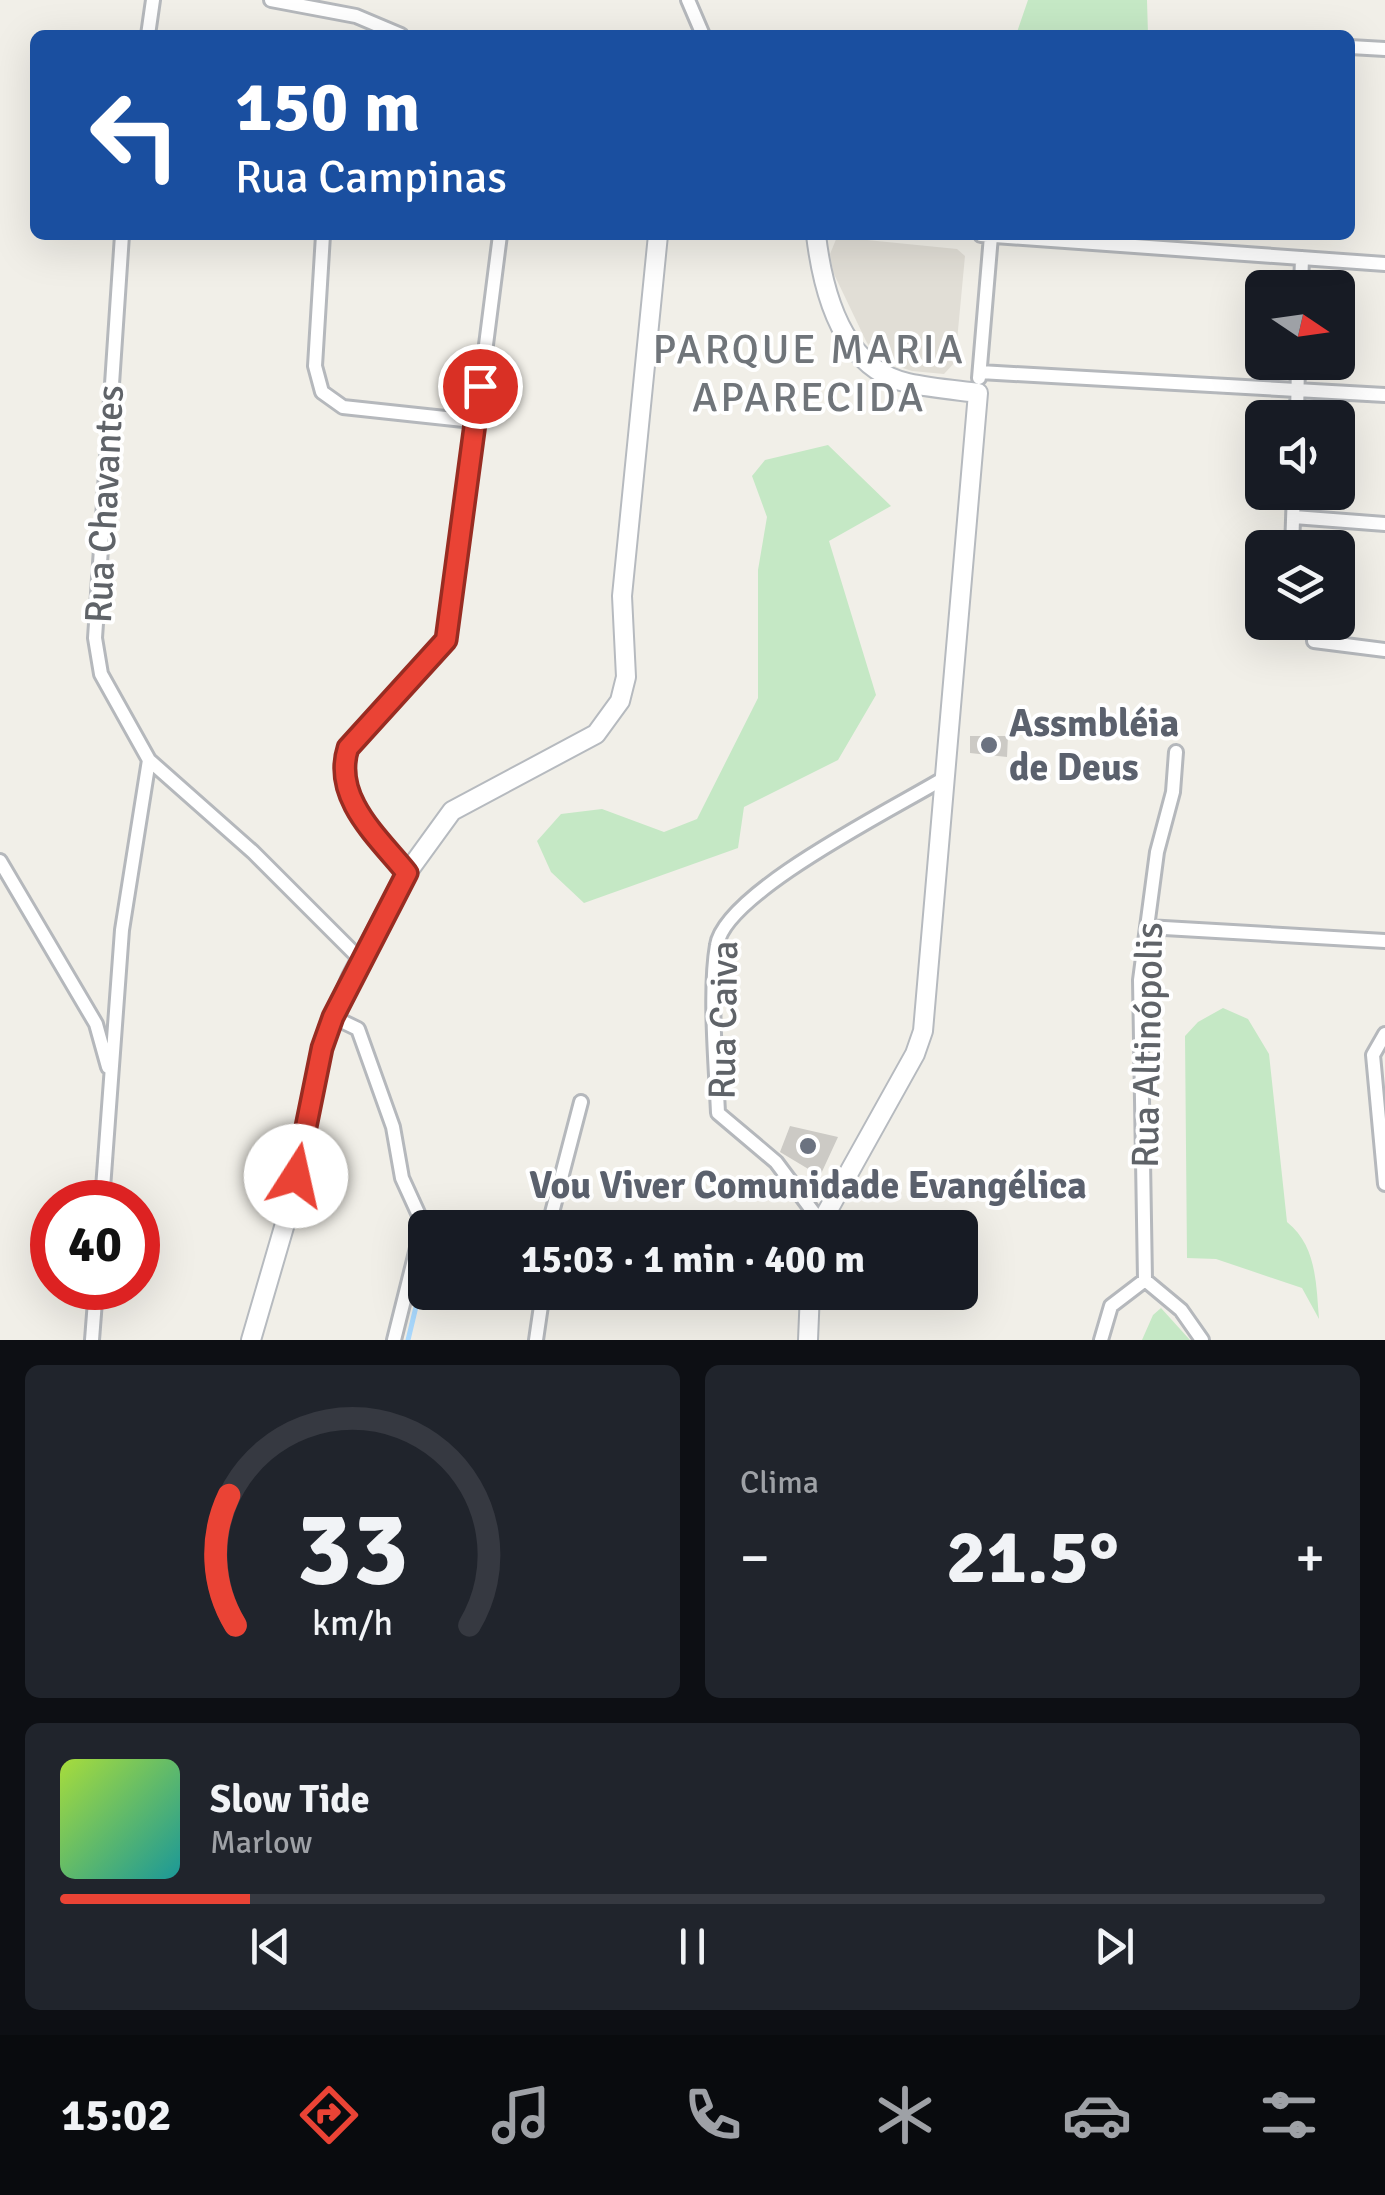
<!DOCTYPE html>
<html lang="pt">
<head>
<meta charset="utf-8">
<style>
	:root { --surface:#171b24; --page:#20242c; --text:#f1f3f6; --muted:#9ea1a6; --line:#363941; --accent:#ea4335 }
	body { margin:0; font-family:Signika,sans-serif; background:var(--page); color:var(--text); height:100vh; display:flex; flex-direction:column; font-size:38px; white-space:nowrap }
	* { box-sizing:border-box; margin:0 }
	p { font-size:32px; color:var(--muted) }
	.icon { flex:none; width:55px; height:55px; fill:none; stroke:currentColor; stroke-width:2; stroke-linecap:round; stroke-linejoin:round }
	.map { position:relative; height:1340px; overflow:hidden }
	.side { display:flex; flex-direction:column; gap:25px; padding:25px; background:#0d0f14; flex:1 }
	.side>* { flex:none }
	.banner { position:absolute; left:30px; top:30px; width:1325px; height:210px; border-radius:15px; box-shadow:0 10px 40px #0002; background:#1a4fa0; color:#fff; overflow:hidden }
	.needle { width:65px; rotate:103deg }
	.controls { position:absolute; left:1245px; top:270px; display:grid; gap:20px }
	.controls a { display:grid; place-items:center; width:110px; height:110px; border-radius:15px; background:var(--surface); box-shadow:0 10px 40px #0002; font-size:50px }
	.speed { position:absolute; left:30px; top:1180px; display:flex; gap:20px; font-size:50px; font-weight:700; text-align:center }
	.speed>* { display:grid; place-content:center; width:130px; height:130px; border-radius:50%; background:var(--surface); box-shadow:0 10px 40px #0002; line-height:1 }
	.speed .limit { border:15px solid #d22; background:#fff; color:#111 }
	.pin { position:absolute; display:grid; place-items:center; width:85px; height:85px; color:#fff; margin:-42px; border:5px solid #fff; border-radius:50%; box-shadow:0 2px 10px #0007 }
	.me { position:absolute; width:110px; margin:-55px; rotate:10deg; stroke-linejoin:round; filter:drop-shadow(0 0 8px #0008) }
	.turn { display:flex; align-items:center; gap:35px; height:210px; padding:0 40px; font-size:45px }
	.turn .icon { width:130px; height:130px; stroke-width:2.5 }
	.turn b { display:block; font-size:70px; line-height:85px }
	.big { font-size:75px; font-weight:700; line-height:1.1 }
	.side .tile { flex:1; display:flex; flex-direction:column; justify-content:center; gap:15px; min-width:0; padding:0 35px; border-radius:15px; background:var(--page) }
	.side .dial { align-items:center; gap:0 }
	.dial svg { height:260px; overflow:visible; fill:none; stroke:var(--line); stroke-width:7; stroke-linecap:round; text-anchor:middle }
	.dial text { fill:var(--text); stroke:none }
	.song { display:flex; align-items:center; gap:30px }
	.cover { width:120px; height:120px; border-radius:15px; background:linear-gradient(135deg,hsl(80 70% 55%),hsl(180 70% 35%)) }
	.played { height:10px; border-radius:5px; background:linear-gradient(90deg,var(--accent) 15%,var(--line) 15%) }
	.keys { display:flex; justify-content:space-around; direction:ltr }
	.heat { display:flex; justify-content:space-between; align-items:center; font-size:55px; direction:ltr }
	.side .tiles { flex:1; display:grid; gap:25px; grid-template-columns:1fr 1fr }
	.tile:last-child { grid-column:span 2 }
	.trip { position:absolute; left:408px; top:1210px; width:570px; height:100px; border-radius:15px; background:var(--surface); box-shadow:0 10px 40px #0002; font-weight:700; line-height:100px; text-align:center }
	.tabs { display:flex; height:160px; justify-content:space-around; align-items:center; background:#090b0e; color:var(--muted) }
	.tabs .icon { width:70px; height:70px }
	.tabs .selected { color:var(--accent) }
	.tabs b { font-size:45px; color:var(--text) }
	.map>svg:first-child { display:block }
	.education { fill:#e1ded6 }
	.green { fill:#c5e8c5 }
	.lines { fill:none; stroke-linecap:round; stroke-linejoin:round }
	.stream { stroke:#aadaff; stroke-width:5 }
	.building { fill:#cccac5 }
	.street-casing { stroke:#b5b8bc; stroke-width:18 }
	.secondary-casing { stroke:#b6babf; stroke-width:22 }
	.street { stroke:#fff; stroke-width:12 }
	.secondary { stroke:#fff; stroke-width:18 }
	.route-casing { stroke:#982c22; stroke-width:25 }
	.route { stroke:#ea4335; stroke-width:18 }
	.worship-dot { fill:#6b7280; stroke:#fff; stroke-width:4 }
	.labels { text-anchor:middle; stroke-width:8; stroke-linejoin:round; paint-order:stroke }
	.street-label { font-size:38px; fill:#5f6368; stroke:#fff }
	.worship-label { font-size:38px; font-weight:bold; fill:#5b616d; stroke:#fff; text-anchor:start }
	.quarter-label { font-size:42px; letter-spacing:2.5px; fill:#70757a; stroke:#fff }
</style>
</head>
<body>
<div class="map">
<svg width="1385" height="1340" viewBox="0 0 1385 1340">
	<rect width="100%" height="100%" fill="#f1efe8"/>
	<path class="education" d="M 837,237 L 957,249 L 965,256 L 955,362 L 944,374 L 912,371 L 884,362 L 867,343 L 833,272 L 830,254 Z"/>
	<path class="green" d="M 1028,0 L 1147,0 L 1148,35 L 1016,35 Z
		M 828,445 L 891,506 L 829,541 L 876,695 L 838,760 L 744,807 L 738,848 L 584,903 L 551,872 L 537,841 L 561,814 L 602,809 L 664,832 L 697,819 L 758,698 L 758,570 L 767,517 L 752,476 L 765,460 Z
		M 1223,1008 L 1248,1019 L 1269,1054 L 1287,1222 C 1317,1246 1316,1284 1319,1319 L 1302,1288 L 1216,1259 L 1187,1258 L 1185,1036 L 1198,1022 Z
		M 1161,1308 L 1190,1340 L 1142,1340 L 1153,1315 Z"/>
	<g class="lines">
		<path class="stream" d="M 408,1340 L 425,1269"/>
	</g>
	<path class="building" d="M 970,736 L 1008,736 L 1007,757 L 970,753 Z
		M 790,1126 L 838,1137 L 820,1176 L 780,1152 Z"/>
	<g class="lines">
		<g class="street-casing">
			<path id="street" d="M 271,0 L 356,16 L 401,35
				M 688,0 L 703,35
				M 148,35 L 153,0
				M 1350,47 L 1385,49
				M 323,235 L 315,366 L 322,392 L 343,407 L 473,421
				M 981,235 L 1385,264
				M 1301,288 L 1302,258
				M 980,372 L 1385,395
				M 979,378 L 991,236
				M 1297,418 L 1298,362
				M 1294,517 L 1385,524
				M 1292,548 L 1294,492
				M 1314,641 L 1385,650
				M 149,760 L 253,852 L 360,959
				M 0,861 L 96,1024 L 108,1067
				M 407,873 L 350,798 L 344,760 L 357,737 L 440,650 L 450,627 L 500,235
				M 1147,927 L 1385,941
				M 333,1017 L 358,1029 L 393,1127 L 402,1178 L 423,1224 L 394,1340
				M 1385,1034 L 1373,1055 L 1385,1184
				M 102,1202 L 122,930 L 149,760 L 101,674 L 95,638 L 122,235
				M 820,1221 L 776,1162 L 718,1113 C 716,1065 709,991 717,945 C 725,892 897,807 946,777
				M 548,1228 L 581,1102
				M 1145,1280 L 1140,980 L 1157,852 L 1173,792 L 1176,752
				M 1145,1280 L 1181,1310 L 1202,1340
				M 92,1340 L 96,1288
				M 536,1340 L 543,1292
				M 1101,1340 L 1111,1306 L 1145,1280"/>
		</g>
		<g class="secondary-casing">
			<path id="secondary" d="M 816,235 C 823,293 843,369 908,383 C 931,388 955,390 978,393 L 923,1031 L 915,1054 L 818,1228
				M 251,1340 L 291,1203 L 322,1047 L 351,977 L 407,873 L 452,811 L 596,734 L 620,701 L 626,677 L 622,596 L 658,235
				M 808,1340 L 810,1292"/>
		</g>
		<use href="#street" class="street"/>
		<use href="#secondary" class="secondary"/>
	</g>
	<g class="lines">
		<g class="route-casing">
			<path id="route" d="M 296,1176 L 322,1048 L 333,1017 L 407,873 C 379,838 332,798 348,748 L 446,640 L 480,386"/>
		</g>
		<use href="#route" class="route"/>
	</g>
	<g class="worship-dot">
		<circle cx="989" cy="745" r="10"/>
		<circle cx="808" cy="1146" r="10"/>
	</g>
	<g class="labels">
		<g class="street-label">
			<text transform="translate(104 504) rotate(-87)" y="13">Rua Chavantes</text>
			<text transform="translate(723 1020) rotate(-89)" y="13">Rua Caiva</text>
			<text transform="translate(1147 1045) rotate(-89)" y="13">Rua Altinópolis</text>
		</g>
		<g class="worship-label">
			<text x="1009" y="736">Assmbléia<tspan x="1009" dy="44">de Deus</tspan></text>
			<text x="808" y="1198" text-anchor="middle">Vou Viver Comunidade Evangélica</text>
		</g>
		<g class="quarter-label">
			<text x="809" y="363">PARQUE MARIA<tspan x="809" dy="48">APARECIDA</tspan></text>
		</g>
	</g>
</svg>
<div class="controls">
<a><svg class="needle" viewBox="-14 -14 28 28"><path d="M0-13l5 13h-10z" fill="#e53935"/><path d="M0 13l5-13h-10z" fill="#9ea1a6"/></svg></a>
<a><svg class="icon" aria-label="sound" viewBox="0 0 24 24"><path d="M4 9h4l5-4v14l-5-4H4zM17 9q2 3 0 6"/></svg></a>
<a><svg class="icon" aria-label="layers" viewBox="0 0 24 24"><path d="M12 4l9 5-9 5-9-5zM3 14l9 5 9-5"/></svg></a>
</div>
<div class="speed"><div class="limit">40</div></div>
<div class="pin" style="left:480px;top:386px;background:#d93025"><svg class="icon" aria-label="arrive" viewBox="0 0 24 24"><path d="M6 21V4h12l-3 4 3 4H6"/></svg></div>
<svg class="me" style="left:296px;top:1176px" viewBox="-20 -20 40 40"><circle r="19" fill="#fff"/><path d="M0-13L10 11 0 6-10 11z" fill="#ea4335"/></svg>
<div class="trip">15:03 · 1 min · 400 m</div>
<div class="banner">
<div class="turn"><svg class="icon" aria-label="left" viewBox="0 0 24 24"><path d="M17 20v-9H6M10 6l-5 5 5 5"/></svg><div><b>150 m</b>Rua Campinas</div></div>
</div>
</div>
<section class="side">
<div class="tiles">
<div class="tile dial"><svg viewBox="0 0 100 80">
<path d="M14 69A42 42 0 1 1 86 69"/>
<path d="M14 69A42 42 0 0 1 12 29" stroke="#ea4335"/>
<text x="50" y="56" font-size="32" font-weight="700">33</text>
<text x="50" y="72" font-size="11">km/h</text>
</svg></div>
<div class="tile"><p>Clima</p>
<div class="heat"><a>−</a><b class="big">21.5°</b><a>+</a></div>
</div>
<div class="tile">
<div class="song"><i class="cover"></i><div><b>Slow Tide</b><p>Marlow</p></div></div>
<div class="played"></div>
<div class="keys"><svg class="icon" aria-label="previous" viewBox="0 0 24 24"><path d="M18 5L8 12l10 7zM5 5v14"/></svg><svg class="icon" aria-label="pause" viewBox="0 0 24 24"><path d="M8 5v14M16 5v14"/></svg><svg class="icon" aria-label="next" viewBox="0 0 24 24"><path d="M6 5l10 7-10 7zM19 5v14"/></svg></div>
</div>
</div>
</section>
<nav class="tabs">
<b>15:02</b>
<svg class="icon selected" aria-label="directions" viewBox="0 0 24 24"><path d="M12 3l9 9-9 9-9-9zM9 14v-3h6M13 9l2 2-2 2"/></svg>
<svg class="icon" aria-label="music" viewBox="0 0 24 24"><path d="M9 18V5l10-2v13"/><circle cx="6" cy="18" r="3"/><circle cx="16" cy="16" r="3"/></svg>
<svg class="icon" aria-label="phone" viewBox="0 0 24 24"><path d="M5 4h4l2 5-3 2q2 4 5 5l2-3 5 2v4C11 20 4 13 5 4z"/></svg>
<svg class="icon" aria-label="climate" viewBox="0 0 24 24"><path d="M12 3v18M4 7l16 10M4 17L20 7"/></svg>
<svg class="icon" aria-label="car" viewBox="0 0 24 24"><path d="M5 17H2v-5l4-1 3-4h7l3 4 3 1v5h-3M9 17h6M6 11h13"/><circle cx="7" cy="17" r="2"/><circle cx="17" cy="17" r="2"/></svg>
<svg class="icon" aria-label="filters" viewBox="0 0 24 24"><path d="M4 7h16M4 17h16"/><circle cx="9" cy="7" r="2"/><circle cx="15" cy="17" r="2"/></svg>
</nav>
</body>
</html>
